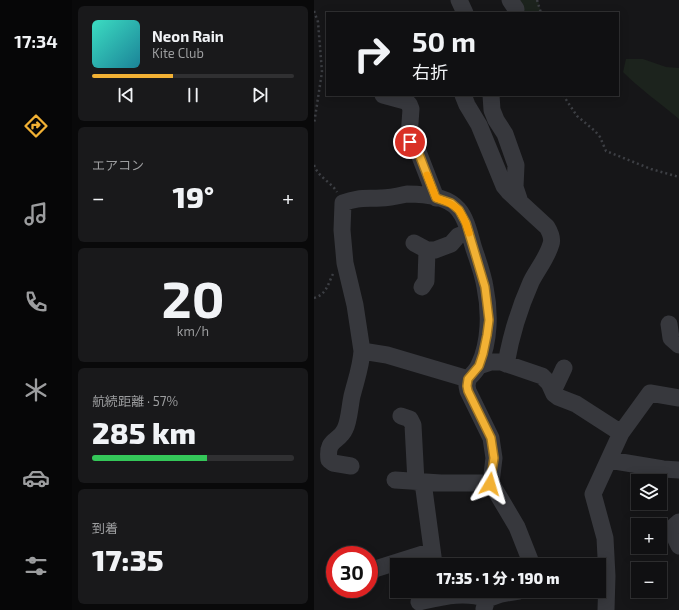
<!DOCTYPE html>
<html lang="ja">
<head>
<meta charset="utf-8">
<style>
	:root { --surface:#101012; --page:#19191b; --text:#f1f3f6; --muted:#9c9d9f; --line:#303032; --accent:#f2b134 }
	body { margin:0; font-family:"Exo 2","Noto Sans JP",sans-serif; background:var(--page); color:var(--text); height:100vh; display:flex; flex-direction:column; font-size:15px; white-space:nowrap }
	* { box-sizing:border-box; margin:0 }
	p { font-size:13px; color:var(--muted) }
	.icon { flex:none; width:22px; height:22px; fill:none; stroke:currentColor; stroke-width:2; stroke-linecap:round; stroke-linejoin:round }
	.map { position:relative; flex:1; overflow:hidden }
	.drawer { display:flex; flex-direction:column; gap:6px; padding:6px; background:#09090a; width:242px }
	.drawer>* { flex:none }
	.hud { position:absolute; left:12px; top:12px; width:293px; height:84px; border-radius:0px; box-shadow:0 2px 10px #0003,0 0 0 1px var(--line); background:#101012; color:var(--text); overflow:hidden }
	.controls { position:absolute; left:317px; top:474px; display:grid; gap:8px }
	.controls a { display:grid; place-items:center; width:36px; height:36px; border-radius:0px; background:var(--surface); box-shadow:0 2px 10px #0003,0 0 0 1px var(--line); font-size:20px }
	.speed { position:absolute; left:12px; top:546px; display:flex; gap:8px; font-size:20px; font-weight:700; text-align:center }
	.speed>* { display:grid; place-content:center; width:52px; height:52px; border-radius:50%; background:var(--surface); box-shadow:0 2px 10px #0003,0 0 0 1px var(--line); line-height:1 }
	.speed .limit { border:6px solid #d22; background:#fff; color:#111 }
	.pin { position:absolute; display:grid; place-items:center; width:34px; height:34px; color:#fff; margin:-17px; border:2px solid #fff; border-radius:50%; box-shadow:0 1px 4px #0007 }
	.me { position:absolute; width:44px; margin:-22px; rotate:7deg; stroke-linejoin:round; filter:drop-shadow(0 0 3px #0008) }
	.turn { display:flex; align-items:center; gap:14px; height:84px; padding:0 20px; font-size:18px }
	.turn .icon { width:52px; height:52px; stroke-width:2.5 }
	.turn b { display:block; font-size:28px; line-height:34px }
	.big { font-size:30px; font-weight:800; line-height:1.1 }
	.drawer .tile { flex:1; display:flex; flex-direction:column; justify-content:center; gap:6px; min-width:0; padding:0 14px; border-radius:6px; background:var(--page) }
	.drawer .dial { align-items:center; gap:0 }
	.dial b { font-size:52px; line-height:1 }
	.song { display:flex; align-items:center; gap:12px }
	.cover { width:48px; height:48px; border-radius:6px; background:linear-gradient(135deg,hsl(170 70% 55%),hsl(190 70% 35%)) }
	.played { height:4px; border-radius:2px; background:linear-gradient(90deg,var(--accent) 40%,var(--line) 40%) }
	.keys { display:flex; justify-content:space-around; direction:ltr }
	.heat { display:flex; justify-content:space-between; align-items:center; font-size:22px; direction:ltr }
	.charge { height:6px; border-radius:3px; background:linear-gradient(90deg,#34c759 57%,var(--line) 0) }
	.trip { position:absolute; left:76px; top:558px; width:216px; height:40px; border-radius:0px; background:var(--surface); box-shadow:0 2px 10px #0003,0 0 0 1px var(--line); font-weight:800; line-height:40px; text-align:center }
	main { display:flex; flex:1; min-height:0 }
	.tab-bar { display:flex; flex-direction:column; width:72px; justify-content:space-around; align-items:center; background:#060607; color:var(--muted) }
	.tab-bar .icon { width:28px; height:28px }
	.tab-bar .current { color:var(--accent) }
	.tab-bar b { font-size:18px; color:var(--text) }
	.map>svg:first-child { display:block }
	.green { fill:#1c231d }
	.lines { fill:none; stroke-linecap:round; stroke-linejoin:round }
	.path { stroke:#3d3f44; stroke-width:2.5; stroke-dasharray:2 3; stroke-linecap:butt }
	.minor { stroke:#37383d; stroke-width:17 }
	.route-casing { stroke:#9d7322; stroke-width:10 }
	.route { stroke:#f2b134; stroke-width:7 }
	.slow { stroke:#f59e0b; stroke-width:7 }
</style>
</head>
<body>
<main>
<nav class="tab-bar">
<b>17:34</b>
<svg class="icon current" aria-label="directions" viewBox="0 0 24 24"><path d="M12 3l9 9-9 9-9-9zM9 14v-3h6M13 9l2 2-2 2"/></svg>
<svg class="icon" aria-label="music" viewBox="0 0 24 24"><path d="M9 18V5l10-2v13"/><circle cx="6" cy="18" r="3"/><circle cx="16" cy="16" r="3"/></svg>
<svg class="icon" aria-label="phone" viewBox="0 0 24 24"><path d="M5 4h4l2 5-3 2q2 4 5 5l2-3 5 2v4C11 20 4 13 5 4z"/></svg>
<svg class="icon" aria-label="climate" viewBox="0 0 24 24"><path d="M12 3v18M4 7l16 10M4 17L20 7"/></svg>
<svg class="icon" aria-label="car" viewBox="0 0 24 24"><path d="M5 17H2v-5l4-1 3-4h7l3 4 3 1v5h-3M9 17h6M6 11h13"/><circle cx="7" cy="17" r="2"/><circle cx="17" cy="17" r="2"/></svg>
<svg class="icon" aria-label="filters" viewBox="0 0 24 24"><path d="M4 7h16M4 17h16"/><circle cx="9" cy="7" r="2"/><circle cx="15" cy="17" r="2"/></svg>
</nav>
<section class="drawer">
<div class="tile">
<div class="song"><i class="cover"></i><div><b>Neon Rain</b><p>Kite Club</p></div></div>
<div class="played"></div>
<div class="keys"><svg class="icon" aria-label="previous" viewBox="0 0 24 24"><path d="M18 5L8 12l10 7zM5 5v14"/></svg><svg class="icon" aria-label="pause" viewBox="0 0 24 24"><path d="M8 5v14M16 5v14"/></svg><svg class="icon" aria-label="next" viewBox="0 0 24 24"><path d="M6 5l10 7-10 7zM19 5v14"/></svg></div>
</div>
<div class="tile"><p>エアコン</p>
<div class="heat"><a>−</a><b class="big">19°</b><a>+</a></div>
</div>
<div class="tile dial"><b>20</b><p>km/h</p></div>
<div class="tile"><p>航続距離 · 57%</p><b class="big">285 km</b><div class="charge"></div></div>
<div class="tile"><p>到着</p><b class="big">17:35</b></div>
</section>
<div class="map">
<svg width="365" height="610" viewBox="0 0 365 610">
	<rect width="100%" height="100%" fill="#161618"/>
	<path class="green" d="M 201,0 L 224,0 L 227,13 L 206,13 Z
		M 312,59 L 329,59 L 352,67 L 365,68 L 365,119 C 346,103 326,89 309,72 Z"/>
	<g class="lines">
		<path class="path" d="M 223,0 L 227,13
			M 0,11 L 4,22 L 8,72 L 0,124
			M 249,95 L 263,116 L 281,131 L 286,137 L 292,151 L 337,169 L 365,177
			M 0,165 C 4,177 17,182 23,192
			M 0,298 C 12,295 14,284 19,274"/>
		<path class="minor" d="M 145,0 L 151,13
			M 196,0 L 202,9 L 201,13
			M 69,95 L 91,101 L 95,104 L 97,109 L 95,137 L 96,142 L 105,154 L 122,198
			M 149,95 L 153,105 L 165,125 L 190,186 L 195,192 L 233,227 C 236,232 239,238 237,244 C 233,258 223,270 217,282 C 205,309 197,335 192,364
			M 177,95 L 178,110 L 182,120 L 191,134 L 202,165 L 201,187 L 206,202
			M 93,194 C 109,194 133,196 144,209 C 153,219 156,236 160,249 C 164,261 169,274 171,287 C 176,311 176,342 165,365 C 163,370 158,375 154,379 L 73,355 L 48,351 L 41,305 L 31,263 L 28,230 L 29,203 C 44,197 52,199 67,198 C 76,198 84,196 93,194 Z
			M 100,243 L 113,250 L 121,250 L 137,244 L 144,236 L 155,232
			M 108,287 L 112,281 L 113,250
			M 355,324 L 357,338 L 365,345
			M 165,366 L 177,362 L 187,362 L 228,376 L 235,383 L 240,394 L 244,397 L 262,404 L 307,433
			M 154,379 L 153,386 L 154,391 L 177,438 L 180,458 L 177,483 L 203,527 L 218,565
			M 238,389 L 242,385 L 250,368
			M 87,416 L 96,419 L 99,425 L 102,482
			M 295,460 L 349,469 L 365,470
			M 37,466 L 19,463 L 15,460 C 12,438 25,443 31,429 C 35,422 36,405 38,396 C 42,380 47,367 48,351
			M 81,480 L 127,483 L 177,483
			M 109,482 L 120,564
			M 365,522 L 357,529 L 365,546
			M 61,569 L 118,551
			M 105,602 C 128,597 150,591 173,599
			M 170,609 L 173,599 L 187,594 L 205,591
			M 292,610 L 293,576 L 291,538 L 279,494 L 307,433 L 336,393 L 365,398"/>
	</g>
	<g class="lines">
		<g class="route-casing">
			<path id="route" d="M 96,142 L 105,154 L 122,198 L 137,203 L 145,210 L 152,223 L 171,287 L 175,320 L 173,335 L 169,354 L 165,366 L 154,379 L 153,386 L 154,391 L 177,438 L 180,458 L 176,484"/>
		</g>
		<use href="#route" class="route"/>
		<path class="slow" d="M 113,175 L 122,198 C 144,205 148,210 155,233"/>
	</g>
</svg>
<div class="controls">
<a><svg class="icon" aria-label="layers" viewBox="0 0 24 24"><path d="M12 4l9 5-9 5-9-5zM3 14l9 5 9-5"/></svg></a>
<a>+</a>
<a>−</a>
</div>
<div class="speed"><div class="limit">30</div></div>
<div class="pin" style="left:96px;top:142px;background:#d93025"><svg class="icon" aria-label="arrive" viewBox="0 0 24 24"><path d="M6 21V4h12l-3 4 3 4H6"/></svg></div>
<svg class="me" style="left:176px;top:484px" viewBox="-20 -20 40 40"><path d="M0-17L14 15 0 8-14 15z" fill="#f2b134" stroke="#fff" stroke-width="4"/></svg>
<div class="trip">17:35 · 1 分 · 190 m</div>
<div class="hud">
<div class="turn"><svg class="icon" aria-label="right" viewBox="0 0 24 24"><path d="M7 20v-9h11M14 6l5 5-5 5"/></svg><div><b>50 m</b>右折</div></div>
</div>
</div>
</main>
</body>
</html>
